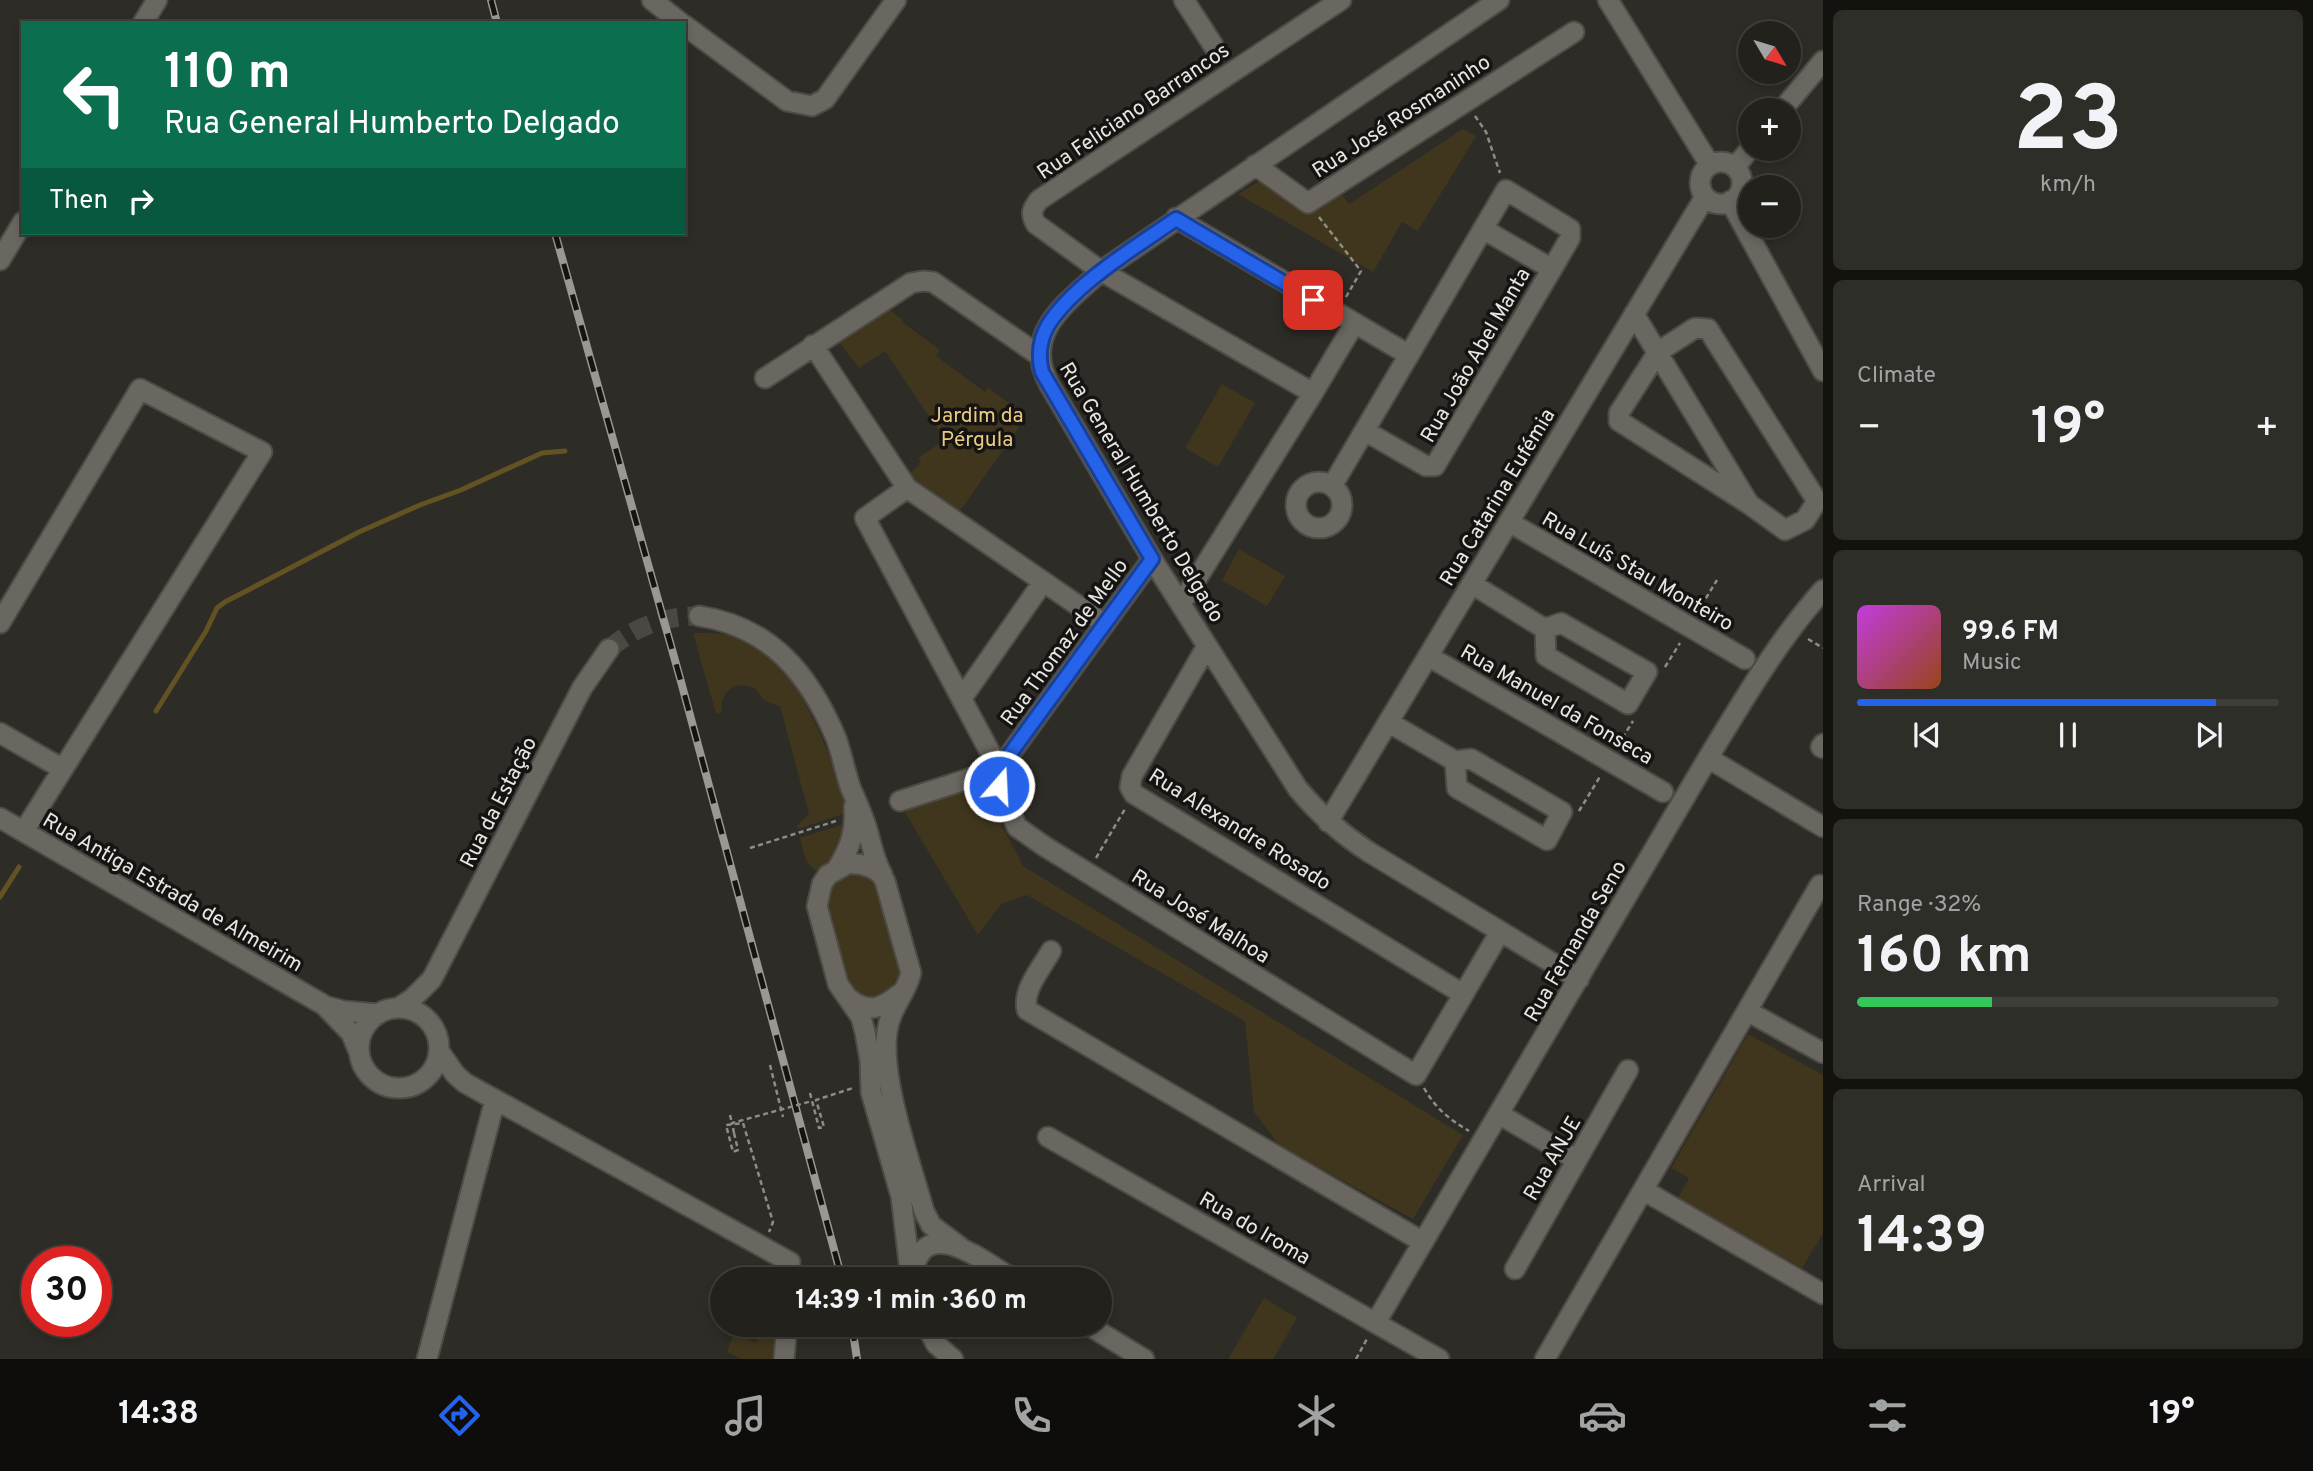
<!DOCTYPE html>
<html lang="en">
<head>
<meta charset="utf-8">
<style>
	:root { --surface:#22211c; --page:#2e2e29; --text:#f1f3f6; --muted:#a2a3a3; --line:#3f3e3b; --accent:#2563eb }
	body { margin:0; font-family:Overpass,sans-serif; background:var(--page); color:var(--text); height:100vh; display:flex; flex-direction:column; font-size:26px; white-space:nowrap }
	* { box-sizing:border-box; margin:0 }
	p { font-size:23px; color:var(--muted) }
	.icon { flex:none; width:38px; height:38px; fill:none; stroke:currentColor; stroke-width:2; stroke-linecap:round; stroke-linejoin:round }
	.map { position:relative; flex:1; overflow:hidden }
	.details { display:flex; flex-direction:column; gap:10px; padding:10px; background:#13120f; width:490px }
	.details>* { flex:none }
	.guide { position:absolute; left:21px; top:21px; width:665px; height:214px; border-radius:0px; box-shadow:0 4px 10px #0003,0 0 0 2px var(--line); background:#0b6e4f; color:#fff; overflow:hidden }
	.needle { width:46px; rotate:128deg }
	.buttons { position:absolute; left:1738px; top:21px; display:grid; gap:14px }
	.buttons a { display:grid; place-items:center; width:63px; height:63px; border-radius:50%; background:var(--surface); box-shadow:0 4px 10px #0003,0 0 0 2px var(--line); font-size:35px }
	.speed { position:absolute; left:21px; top:1246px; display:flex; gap:14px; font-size:35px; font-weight:700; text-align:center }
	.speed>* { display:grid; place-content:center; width:91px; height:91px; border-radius:50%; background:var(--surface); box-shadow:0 4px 10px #0003,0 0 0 2px var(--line); line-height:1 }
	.speed .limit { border:10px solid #d22; background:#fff; color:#111 }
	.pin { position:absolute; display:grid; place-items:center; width:60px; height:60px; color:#fff; margin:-30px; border-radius:14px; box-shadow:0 4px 10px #0006 }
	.me { position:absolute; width:77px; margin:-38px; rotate:19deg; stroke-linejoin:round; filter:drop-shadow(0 0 5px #0008) }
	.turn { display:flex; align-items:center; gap:24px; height:147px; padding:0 28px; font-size:32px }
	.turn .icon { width:91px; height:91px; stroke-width:2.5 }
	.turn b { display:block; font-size:49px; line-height:60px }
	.then { display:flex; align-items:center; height:66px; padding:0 28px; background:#0003; gap:14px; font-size:26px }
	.big { font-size:52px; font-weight:700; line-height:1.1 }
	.details .tile { flex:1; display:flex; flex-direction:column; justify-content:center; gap:10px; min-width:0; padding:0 24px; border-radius:10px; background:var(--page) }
	.details .dial { align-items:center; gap:0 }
	.dial b { font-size:91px; line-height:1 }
	.song { display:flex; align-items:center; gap:21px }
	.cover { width:84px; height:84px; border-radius:10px; background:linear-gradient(135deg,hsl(290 70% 55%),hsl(20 70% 35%)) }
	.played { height:7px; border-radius:4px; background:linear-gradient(90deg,var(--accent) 85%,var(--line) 85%) }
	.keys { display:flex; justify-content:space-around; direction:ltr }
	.heat { display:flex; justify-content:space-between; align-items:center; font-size:38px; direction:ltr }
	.charge { height:10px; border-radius:5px; background:linear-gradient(90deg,#34c759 32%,var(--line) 0) }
	.trip { position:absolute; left:710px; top:1267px; width:402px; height:70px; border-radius:35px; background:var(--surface); box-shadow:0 4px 10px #0003,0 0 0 2px var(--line); font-weight:700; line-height:70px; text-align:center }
	.tabs { display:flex; height:112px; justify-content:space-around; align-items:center; background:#0e0d0b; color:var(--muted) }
	.tabs .icon { width:49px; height:49px }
	.tabs .selected { color:var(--accent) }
	.tabs b { font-size:32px; color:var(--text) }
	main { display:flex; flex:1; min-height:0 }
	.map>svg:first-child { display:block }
	.green { fill:#40361d }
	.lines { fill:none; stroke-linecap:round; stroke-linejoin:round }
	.stream { stroke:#635222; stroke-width:5 }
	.minor-tunnel { stroke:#4a4842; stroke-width:19; stroke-dasharray:19 10; stroke-linecap:butt }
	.minor-casing { stroke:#4d4b46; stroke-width:23 }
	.path { stroke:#8e8c87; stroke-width:2.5; stroke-dasharray:5 3.5; stroke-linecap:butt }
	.minor { stroke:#6a6760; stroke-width:19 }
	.rail-casing { stroke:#9a9893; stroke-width:8 }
	.rail { stroke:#161412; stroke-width:5; stroke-dasharray:16; stroke-linecap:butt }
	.path-bridge { stroke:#8e8c87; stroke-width:2.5; stroke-dasharray:5 3.5; stroke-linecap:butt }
	.route-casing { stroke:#184099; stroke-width:18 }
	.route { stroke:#2563eb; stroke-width:12 }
	.labels { text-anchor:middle; stroke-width:7; stroke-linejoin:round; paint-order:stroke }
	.street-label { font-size:21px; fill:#e8e6e2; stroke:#161412 }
	.park-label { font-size:21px; fill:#e7cb80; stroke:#161412 }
</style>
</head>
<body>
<main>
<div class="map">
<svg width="1823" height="1359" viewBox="0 0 1823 1359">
	<rect width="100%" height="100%" fill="#2e2c26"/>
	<path class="green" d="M 1463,129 L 1476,136 L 1418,231 L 1402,222 L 1373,272 L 1238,194 L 1260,181 L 1309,214 L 1340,192 L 1349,204 Z
		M 885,306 L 903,320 L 902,322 L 940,350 L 936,356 L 985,392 L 988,388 L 1027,416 L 960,511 L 909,475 L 921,462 L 918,458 L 945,440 L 885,351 L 859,368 L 836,338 Z
		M 1222,384 L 1255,403 L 1218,467 L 1185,448 Z
		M 1239,549 L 1285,576 L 1267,606 L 1222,580 Z
		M 693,633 C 711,633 729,632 746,641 C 803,669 830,755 849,812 L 798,829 L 797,826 L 809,814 L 780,706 C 775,704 767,702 763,699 C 759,694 758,689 751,687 C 733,680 719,695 722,712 L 716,714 Z
		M 981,785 L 1023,866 L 1463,1135 L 1413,1219 L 1280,1146 L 1254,1112 L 1245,1021 L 1027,895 L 1001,904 L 978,935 L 903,809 Z
		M 851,822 L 845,848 L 821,871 C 805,868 804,853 800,838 Z
		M 850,869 L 879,878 L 905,971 L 899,988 L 870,1003 L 849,992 L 822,901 L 824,891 Z
		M 1748,1034 L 1823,1075 L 1823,1233 L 1802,1268 L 1678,1198 L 1689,1178 L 1671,1168 Z
		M 1264,1298 L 1297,1318 L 1273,1359 L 1228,1359 Z
		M 745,1325 L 779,1325 L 776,1359 L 742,1359 L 727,1352 L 734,1334 L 756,1343 L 760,1332 Z"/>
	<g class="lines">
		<path class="stream" d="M 156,711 L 206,631 L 217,608 L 225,602 L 359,532 L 420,505 L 461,490 L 542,453 L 565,451
			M 0,897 L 19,867"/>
		<path class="minor-tunnel" d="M 609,649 C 636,626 664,616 699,616"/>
		<g class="minor-casing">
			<path id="minor" d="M 652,0 L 681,23
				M 1184,0 L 1213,45
				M 1499,0 L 1101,271 C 1068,302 1021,333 1049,384 L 1152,559 L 1298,789 C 1319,814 1341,834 1369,852 L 1579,979
				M 1608,0 L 1710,165
				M 143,23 L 157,0
				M 684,25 L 787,101 L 812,106 L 825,99 L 896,0
				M 1782,110 L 1823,61
				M1700 183a21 21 0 1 1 42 0a21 21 0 1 1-42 0Z
				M 1255,165 L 1308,203 L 1574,32
				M 1735,167 L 1750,149
				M 1506,190 L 1570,229 L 1570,238 L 1552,269 L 1483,229 Z
				M 1730,201 L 1823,371
				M 1176,218 L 1409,355
				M 0,260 L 23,222
				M 1634,314 L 1749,504 L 1619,421 L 1619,413 L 1658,352 L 1695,328 L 1708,329 L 1817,501 L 1805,520 L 1785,530 L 1749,504
				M 813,345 L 907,488 L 1105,624
				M 765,378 L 911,283 L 923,281 L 933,282 L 1040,356
				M 1313,393 L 1354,324
				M 1365,431 L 1426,466 L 1435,466 L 1552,269
				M1296 505a23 23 0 1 1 46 0a23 23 0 1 1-46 0Z
				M 1332,486 L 1483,229
				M 907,488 L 865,518 L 999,769 L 999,786 L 1017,827 L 1044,846 L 1416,1075 L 1500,932
				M 1509,522 L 1745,659
				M 1472,584 L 1545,629 L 1546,656 L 1628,704 L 1647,672 L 1561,623 L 1545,629
				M 1181,604 L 1313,393 L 1101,271 L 1036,224 C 1030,214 1032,209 1039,200 L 1341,0
				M 699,616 C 771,627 809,674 836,738 C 842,754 845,772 851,789 C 856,800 861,811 865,823 C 871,840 873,858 882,874
				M 0,623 L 140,389 L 262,452 L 24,831
				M 1207,646 L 1132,776 L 1130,787 L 1134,794 L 1463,994
				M 1428,656 L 1663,792
				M 962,698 L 1043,582
				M 1388,722 L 1455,761 L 1457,788 L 1547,840 L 1562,812 L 1471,759 L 1455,761
				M 0,733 L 63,769
				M 1823,744 L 1821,747 L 1823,748
				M 1708,758 L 1823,827
				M 900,801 L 999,769 L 1152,559
				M 0,818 L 324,1005 L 351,1033 L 359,1052
				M 1328,822 L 1705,197
				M 837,869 C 850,848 856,832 854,807
				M 1051,951 C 1041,969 1022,990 1027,1010 L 1423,1242
				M 848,998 C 869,1015 882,1008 901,993
				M 325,1006 L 344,1011 L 378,1014
				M 398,1008 L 412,999 L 432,979 L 582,688 L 609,649
				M359 1048a40 40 0 1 1 80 0a40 40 0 1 1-80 0Z
				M 1747,1011 L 1823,1053
				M 439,1051 L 455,1074 L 465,1083 L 790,1262 L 789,1279
				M 1499,1114 L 1577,1160
				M 1048,1137 L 1439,1359
				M 1643,1190 L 1823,1294
				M 1515,1269 L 1628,1070
				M 913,1274 C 923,1211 984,1262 1013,1279
				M 911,1279 L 901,1196 L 871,1092 L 870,1060 L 865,1032 L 861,1017 L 838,984 L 817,906 L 822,884 L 828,875 L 847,864 C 861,863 879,867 885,881 L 911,973 C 906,994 890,1008 887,1032 C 880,1079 911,1164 924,1211 L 931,1225 L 960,1247
				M 1376,1322 L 1708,758 C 1743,701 1778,640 1823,590
				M 926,1325 L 936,1344 L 953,1359
				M 1088,1325 L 1144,1359
				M 427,1359 L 495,1100
				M 784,1359 L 787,1325
				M 1545,1359 L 1820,885"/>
		</g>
		<path class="path" d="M 1475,116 L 1486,132 L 1500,173
			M 1319,217 L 1361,271 L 1346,297
			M 1697,613 L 1717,580
			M 1808,639 L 1823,648
			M 1665,667 L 1680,643
			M 1618,745 L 1633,721
			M 1579,811 L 1601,775
			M 750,848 L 836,821
			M 1096,858 L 1125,809
			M 770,1065 L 783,1117
			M 1424,1088 C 1436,1109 1449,1119 1469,1131
			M 810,1093 L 819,1128 L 824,1127 L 816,1100 L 853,1088
			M 730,1115 L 732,1123
			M 734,1133 L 738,1150 L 733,1152 L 726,1125 L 743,1123 L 773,1222 L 769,1232
			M 1356,1359 L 1368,1337"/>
		<use href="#minor" class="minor"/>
		<g class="rail-casing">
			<path id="rail" d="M 491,0 L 497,23
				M 555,233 L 680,678 L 842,1279
				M 852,1325 L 857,1359"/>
		</g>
		<use href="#rail" class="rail"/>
		<path class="path-bridge" d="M 734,1133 L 732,1123 L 812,1101"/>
	</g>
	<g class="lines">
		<g class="route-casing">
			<path id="route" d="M 999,786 L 999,769 L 1152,559 L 1042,372 C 1038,356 1040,339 1048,325 C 1075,283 1136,247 1176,219 L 1313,300"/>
		</g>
		<use href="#route" class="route"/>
	</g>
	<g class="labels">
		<g class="street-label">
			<text transform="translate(1133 111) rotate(-34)" y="7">Rua Feliciano Barrancos</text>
			<text transform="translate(1401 116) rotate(-33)" y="7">Rua José Rosmaninho</text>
			<text transform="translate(1475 355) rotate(-60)" y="7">Rua João Abel Manta</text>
			<text transform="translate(1142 492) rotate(59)" y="7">Rua General Humberto Delgado</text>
			<text transform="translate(1497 497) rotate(-59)" y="7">Rua Catarina Eufémia</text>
			<text transform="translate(1638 571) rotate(30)" y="7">Rua Luís Stau Monteiro</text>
			<text transform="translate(1064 642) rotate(-54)" y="7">Rua Thomaz de Mello</text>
			<text transform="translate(1557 704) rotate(30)" y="7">Rua Manuel da Fonseca</text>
			<text transform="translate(498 802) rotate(-63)" y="7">Rua da Estação</text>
			<text transform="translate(1240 829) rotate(32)" y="7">Rua Alexandre Rosado</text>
			<text transform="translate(173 892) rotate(30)" y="7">Rua Antiga Estrada de Almeirim</text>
			<text transform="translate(1201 916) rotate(32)" y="7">Rua José Malhoa</text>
			<text transform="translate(1575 941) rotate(-60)" y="7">Rua Fernanda Seno</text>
			<text transform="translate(1552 1158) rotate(-60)" y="7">Rua ANJE</text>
			<text transform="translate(1255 1228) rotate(30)" y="7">Rua do Iroma</text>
		</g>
		<g class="park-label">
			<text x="977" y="422">Jardim da<tspan x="977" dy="24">Pérgula</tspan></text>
		</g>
	</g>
</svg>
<div class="buttons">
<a><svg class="needle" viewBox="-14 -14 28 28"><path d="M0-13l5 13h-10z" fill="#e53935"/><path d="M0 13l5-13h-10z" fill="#a2a3a3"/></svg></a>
<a>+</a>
<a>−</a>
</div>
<div class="speed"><div class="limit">30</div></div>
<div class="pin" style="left:1313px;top:300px;background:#d93025"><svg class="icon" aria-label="arrive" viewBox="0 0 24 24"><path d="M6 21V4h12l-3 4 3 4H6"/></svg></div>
<svg class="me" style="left:999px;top:786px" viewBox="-20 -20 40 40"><circle r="17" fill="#2563eb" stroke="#fff" stroke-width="3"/><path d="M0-11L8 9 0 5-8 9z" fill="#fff"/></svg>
<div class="trip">14:39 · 1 min · 360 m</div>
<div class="guide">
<div class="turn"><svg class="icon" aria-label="left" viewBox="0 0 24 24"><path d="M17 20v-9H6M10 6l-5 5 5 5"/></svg><div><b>110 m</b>Rua General Humberto Delgado</div></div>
<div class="then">Then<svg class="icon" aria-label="right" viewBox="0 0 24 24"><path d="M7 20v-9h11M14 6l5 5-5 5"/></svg></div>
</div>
</div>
<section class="details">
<div class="tile dial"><b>23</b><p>km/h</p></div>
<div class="tile"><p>Climate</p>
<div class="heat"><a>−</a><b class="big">19°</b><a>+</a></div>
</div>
<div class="tile">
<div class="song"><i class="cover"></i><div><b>99.6 FM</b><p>Music</p></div></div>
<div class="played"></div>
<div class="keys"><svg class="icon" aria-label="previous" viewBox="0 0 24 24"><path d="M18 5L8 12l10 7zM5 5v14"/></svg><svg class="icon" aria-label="pause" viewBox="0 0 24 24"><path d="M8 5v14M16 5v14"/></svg><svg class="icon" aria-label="next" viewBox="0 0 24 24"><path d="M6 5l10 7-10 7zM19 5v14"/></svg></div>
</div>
<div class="tile"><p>Range · 32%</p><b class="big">160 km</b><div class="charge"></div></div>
<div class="tile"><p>Arrival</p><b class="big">14:39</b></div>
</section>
</main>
<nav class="tabs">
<b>14:38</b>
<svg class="icon selected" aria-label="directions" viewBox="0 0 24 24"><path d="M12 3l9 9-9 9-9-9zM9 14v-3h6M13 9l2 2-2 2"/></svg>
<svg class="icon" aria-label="music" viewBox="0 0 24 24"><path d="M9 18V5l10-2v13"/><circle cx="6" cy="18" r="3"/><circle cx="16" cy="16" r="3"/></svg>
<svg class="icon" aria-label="phone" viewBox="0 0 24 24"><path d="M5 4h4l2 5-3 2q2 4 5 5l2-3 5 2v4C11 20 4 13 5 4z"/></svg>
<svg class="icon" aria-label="climate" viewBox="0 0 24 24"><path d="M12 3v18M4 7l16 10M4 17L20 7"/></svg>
<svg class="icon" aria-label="car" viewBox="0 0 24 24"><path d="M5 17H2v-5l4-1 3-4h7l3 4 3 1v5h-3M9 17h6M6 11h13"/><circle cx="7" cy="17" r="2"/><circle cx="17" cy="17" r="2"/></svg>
<svg class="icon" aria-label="filters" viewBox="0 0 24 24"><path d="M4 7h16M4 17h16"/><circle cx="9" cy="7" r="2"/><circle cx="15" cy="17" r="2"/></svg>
<b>19°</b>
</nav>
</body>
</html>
